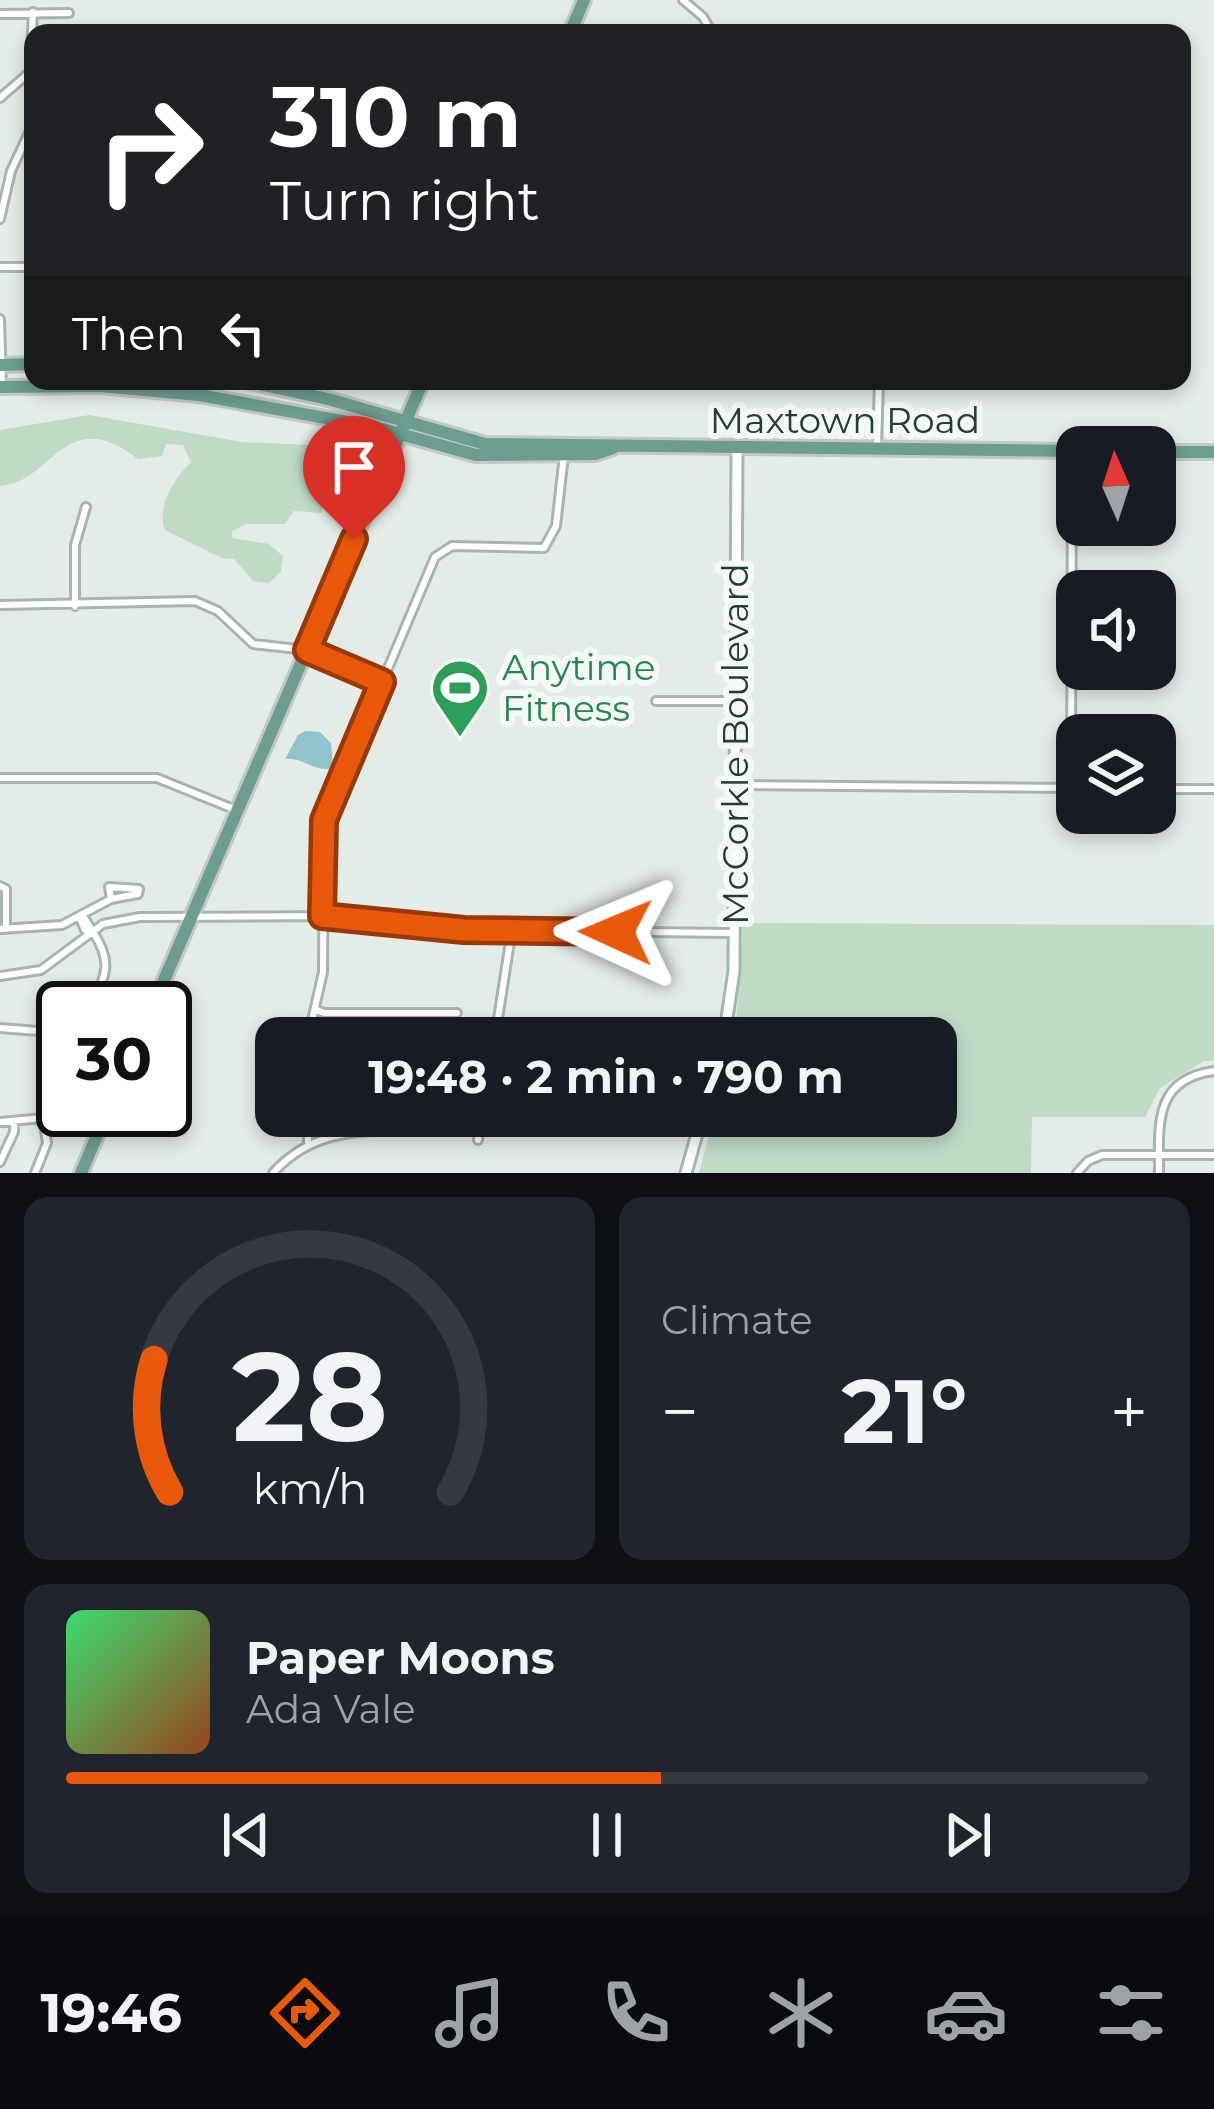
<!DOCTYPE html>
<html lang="en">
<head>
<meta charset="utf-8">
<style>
	:root { --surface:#171b24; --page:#20242c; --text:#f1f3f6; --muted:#9ea1a6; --line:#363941; --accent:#ea580c }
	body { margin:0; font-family:Montserrat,sans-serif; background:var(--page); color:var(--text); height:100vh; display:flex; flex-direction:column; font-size:45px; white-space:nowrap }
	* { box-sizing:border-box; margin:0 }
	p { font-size:39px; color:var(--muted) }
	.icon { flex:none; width:66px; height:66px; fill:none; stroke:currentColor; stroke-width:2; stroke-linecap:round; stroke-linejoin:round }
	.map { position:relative; height:1173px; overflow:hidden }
	.side { display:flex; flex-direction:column; gap:24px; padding:24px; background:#0d0f14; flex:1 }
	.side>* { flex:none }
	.guide { position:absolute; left:24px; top:24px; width:1167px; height:366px; border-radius:24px; box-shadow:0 6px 18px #0003; background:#202124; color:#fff; overflow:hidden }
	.needle { width:78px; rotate:357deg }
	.buttons { position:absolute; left:1056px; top:426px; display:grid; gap:24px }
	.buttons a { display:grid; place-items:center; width:120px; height:120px; border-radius:24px; background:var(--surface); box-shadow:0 6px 18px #0003; font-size:60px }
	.speed { position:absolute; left:36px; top:981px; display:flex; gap:24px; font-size:60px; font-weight:700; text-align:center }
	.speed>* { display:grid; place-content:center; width:156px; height:156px; border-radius:50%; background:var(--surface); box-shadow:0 6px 18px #0003; line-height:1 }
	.speed .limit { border:6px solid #111; border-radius:18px; background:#fff; color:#111 }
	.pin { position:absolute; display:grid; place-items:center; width:102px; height:102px; color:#fff; margin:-123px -51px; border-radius:50% 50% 50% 0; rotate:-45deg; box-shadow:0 0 12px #0007 }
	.pin .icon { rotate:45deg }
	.me { position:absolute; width:132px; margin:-66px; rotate:271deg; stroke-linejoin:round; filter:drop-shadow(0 0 9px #0008) }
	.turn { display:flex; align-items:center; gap:42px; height:252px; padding:0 48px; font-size:54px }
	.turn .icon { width:156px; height:156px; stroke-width:2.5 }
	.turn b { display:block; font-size:84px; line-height:102px }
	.then { display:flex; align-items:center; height:114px; padding:0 48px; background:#0003; gap:24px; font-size:45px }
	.big { font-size:90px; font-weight:700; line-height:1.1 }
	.side .card { flex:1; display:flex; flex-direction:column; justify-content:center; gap:18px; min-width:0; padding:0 42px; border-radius:24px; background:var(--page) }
	.side .dial { align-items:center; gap:0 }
	.dial svg { height:312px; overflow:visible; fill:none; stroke:var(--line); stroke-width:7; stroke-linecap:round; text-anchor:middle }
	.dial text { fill:var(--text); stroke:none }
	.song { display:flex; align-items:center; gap:36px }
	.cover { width:144px; height:144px; border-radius:18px; background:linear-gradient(135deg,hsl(140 70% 55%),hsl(20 70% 35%)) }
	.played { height:12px; border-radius:6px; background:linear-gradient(90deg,var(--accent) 55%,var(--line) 55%) }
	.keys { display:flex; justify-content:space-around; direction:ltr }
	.heat { display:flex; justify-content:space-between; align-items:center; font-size:66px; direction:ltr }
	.side .tiles { flex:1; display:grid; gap:24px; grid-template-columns:1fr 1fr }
	.card:last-child { grid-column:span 2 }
	.trip { position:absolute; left:255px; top:1017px; width:702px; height:120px; border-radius:24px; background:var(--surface); box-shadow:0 6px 18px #0003; font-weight:700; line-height:120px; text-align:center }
	.tab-bar { display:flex; height:192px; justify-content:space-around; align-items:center; background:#090b0e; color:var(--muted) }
	.tab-bar .icon { width:84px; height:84px }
	.tab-bar .on { color:var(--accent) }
	.tab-bar b { font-size:54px; color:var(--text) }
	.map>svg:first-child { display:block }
	.green { fill:#bfdbc6 }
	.water { fill:#91c3cc }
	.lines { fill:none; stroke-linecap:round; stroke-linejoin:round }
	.street-casing { stroke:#a7b4af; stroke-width:12 }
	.secondary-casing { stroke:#a3b7af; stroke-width:15 }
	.primary-casing { stroke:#c2c8c6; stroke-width:18 }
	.street { stroke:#fff; stroke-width:6 }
	.secondary { stroke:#fff; stroke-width:9 }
	.primary { stroke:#6c9d90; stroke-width:12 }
	.route-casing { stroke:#983908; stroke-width:30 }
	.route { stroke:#ea580c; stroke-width:21 }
	.labels { text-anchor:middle; stroke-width:12; stroke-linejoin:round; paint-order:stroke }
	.street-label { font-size:36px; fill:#253c35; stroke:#f4f9f6 }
	.leisure-label { font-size:36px; fill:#27864d; stroke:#f4f9f6; text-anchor:start }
</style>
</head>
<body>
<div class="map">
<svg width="1214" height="1173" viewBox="0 0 1214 1173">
	<rect width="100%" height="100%" fill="#e4ece8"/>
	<path class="green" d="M 89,415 L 242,442 L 354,447 L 350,467 L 332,485 L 321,513 L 294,511 L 285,524 L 246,524 L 232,531 L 232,538 L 269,544 L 283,556 L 281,572 L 269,583 L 253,581 L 234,559 L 222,558 L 165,530 C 156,506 174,479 191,462 L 183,445 L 166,444 L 162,456 L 138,459 C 64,402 53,483 0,486 L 0,430 Z
		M 743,923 L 1214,925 L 1214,1061 L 1204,1061 L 1160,1088 L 1145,1117 L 1032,1117 L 1031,1173 L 699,1173 L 714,1116 L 936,1116 L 936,1038 L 735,1038 Z"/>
	<path class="water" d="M 305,731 L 320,732 L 331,743 L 333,768 C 315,773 303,757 285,759 L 298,735 Z"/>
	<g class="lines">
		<g class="street-casing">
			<path id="street" d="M 683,0 L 703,17 L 712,33
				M 0,14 L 69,13
				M 26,76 L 33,86
				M 0,98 L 30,72 L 33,12
				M 0,219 L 11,171 L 33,124
				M 0,267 L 33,267
				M 0,319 L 2,387
				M 877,447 L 879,381
				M 0,605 L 195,601 L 218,611 L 253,644 L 307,650 L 381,681
				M 75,606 L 75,545 L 86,507
				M 656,701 L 736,701
				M 0,778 L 157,778 L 236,810
				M 736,785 L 1077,788
				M 1071,788 L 1072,451
				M 1155,789 L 1214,789
				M 0,886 L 6,889 L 6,929
				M 79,916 L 85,919 L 93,932 L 85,930 Z
				M 0,929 L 62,925 L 111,899 L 138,894 L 139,889 L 109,887 L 111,899
				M 0,976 L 41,970 L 103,924 L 140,917 L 340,916 L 464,930 L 735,933
				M 90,1008 C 105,976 114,964 93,932
				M 315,1009 L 324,1013 L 457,1013
				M 0,1028 L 63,1033
				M 308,1038 L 323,972 L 324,820 L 435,557 L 452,546 L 544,548 L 556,526 L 564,455
				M 495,1038 L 512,929
				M 0,1122 L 43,1118 L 63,1108
				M 478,1140 L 482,1116
				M 308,1142 L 308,1116
				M 0,1162 L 14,1132 L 14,1121
				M 35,1173 L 47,1143 L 43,1118
				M 273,1173 C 314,1127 365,1131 421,1130
				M 1077,1173 L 1088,1161 L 1102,1155 L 1214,1155
				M 1159,1173 C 1159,1126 1153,1079 1214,1071"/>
		</g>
		<g class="secondary-casing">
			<path id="secondary" d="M 724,1038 L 734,971 L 737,450
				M 686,1173 L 702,1116"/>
		</g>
		<g class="primary-casing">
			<path id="primary" d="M 570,33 L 584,0
				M 0,365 L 33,364
				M 245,381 L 328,399 L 485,444 L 1077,451
				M 0,387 L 100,386 L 199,395 L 375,427 L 476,455 L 595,454 L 613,448
				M 1155,452 L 1214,452
				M 152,1008 L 423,381
				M 81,1173 L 108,1110"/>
		</g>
		<use href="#street" class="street"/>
		<use href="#secondary" class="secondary"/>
		<use href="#primary" class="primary"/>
	</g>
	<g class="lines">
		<g class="route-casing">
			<path id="route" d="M 354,539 L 307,650 L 382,682 L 324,820 L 322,916 L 464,930 L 616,932"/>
		</g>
		<use href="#route" class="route"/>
	</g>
	<defs>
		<g id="stadium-pin" transform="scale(3)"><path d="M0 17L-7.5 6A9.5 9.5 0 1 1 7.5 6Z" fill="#2e9e5b" stroke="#f4f9f6"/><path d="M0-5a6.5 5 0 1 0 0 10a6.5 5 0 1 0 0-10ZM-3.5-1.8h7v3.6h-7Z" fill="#fff"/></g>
	</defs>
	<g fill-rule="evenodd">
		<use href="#stadium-pin" x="460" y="688"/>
	</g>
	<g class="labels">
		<g class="street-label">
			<text x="845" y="433">Maxtown Road</text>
			<text transform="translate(735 744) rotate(-90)" y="13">McCorkle Boulevard</text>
		</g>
		<g class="leisure-label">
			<text x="502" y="680">Anytime<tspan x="502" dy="41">Fitness</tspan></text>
		</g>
	</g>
</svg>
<div class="buttons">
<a><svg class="needle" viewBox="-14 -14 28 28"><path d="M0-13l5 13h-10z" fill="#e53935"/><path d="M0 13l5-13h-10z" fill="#9ea1a6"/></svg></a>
<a><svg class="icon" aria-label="sound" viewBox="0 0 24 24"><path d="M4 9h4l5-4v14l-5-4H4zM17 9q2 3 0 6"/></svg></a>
<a><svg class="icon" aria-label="layers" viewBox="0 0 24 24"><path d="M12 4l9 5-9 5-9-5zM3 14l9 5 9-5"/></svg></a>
</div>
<div class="speed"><div class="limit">30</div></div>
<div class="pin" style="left:354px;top:539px;background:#d93025"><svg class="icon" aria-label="arrive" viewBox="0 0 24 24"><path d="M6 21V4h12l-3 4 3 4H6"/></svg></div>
<svg class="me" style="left:616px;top:932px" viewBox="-20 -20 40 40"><path d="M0-17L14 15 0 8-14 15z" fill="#ea580c" stroke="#fff" stroke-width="4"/></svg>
<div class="trip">19:48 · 2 min · 790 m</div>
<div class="guide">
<div class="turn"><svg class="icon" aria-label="right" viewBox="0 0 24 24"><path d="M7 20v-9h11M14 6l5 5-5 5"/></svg><div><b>310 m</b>Turn right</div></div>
<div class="then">Then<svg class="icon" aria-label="left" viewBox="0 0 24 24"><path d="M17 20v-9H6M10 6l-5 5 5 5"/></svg></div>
</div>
</div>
<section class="side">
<div class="tiles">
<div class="card dial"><svg viewBox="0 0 100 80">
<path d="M14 69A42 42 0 1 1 86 69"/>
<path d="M14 69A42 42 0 0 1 10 35" stroke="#ea580c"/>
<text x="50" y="56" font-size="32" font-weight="700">28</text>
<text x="50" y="72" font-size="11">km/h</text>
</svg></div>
<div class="card"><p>Climate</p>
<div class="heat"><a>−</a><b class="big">21°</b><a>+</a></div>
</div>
<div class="card">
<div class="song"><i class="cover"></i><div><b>Paper Moons</b><p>Ada Vale</p></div></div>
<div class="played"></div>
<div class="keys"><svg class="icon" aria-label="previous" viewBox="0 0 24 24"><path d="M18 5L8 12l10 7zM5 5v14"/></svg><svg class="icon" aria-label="pause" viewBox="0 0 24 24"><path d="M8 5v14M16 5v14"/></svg><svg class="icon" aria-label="next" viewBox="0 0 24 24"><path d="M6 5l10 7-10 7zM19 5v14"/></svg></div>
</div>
</div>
</section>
<nav class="tab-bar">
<b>19:46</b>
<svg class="icon on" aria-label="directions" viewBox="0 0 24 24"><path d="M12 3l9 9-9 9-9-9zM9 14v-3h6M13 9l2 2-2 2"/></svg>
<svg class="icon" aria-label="music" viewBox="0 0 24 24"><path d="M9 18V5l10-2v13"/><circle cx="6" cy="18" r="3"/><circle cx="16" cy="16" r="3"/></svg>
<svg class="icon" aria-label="phone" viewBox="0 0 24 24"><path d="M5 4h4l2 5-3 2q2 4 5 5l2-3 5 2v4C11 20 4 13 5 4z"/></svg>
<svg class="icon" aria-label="climate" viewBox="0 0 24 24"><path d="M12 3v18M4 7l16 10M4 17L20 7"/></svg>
<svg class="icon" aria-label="car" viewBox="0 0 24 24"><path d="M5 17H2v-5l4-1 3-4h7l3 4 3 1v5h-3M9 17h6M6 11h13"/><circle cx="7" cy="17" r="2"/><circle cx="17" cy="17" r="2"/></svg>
<svg class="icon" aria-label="filters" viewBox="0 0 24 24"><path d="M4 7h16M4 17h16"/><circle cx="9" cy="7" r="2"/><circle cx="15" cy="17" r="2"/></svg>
</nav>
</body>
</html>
